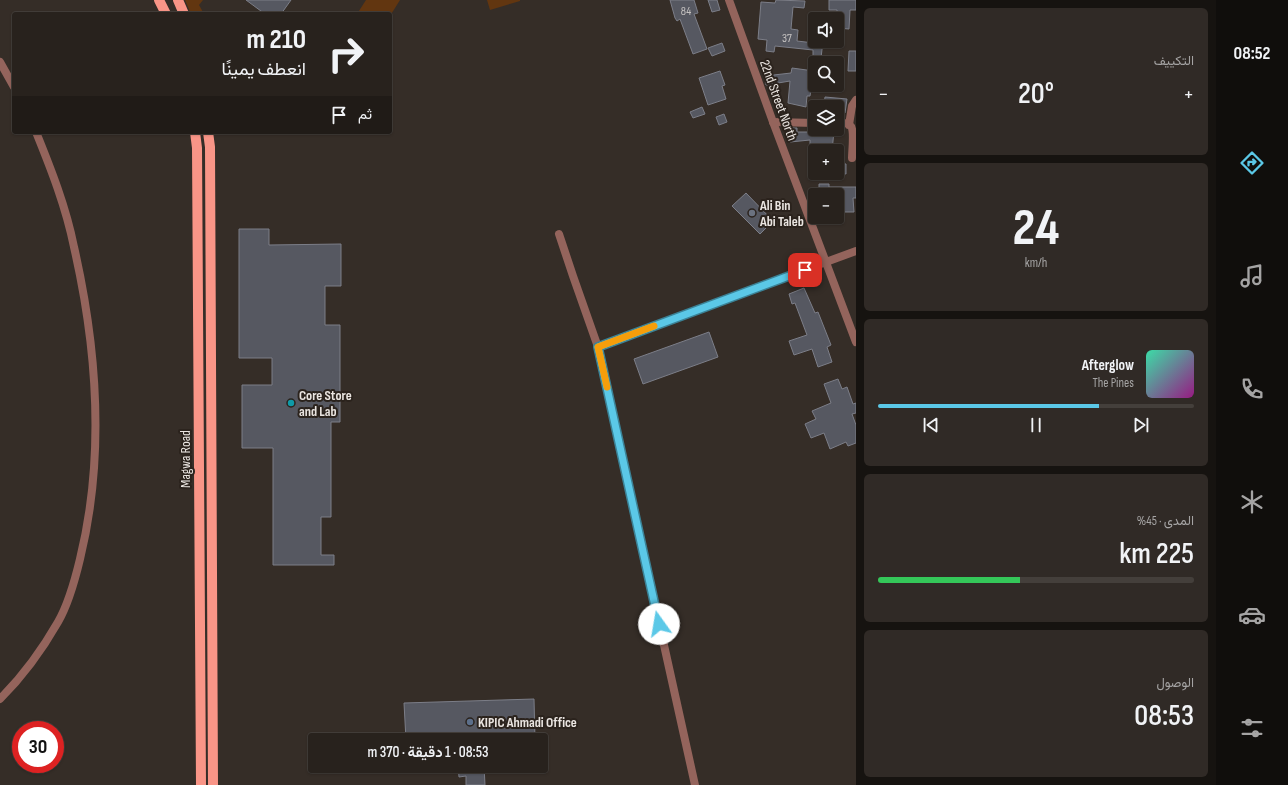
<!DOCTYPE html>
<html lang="ar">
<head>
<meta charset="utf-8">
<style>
	:root { --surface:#28221d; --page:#302a26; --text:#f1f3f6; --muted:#a5a4a4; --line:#443f3b; --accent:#5bc8e7 }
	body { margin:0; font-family:"Sofia Sans Condensed",Vazirmatn,sans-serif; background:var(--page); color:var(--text); direction:rtl; height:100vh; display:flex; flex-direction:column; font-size:15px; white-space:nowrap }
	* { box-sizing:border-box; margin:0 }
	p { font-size:13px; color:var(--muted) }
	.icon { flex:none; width:22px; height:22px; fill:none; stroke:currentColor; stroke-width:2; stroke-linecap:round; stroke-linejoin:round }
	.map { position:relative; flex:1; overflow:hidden; direction:ltr }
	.side { display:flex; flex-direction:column; gap:8px; padding:8px; background:#161310; width:360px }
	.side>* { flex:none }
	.banner { position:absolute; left:12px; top:12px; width:380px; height:122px; border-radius:4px; box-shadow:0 1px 3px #0004,0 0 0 1px var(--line); direction:rtl; background:#28221d; color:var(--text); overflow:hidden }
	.tools { position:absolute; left:808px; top:12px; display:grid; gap:8px }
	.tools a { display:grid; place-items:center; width:36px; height:36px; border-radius:4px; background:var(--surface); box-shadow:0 1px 3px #0004,0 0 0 1px var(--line); font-size:20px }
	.speed { position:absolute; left:12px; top:721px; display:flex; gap:8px; font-size:20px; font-weight:700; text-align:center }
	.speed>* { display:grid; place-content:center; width:52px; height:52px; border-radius:50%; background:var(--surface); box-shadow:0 1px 3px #0004,0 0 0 1px var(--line); line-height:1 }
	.speed .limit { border:6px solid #d22; background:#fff; color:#111 }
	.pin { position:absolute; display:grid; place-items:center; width:34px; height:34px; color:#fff; margin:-17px; border-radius:8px; box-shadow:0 2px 6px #0006 }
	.me { position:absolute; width:44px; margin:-22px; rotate:347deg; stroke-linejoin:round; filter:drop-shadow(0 0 3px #0008) }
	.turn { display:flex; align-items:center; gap:14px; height:84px; padding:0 20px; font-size:18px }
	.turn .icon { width:52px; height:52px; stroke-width:2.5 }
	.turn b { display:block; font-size:28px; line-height:34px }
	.then { display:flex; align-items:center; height:38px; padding:0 20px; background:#0003; gap:8px; font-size:15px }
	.big { font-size:30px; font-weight:600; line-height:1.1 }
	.side .card { flex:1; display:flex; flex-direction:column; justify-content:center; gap:6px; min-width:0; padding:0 14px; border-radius:6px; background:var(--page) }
	.side .dial { align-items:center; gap:0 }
	.dial b { font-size:52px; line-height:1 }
	.song { display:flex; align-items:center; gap:12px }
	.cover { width:48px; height:48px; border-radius:6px; background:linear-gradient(135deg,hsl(160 70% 55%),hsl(310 70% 35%)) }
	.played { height:4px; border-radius:2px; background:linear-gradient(90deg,var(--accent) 70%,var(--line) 70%) }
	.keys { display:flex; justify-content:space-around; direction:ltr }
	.heat { display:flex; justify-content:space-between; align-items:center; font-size:22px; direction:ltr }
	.charge { height:6px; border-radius:3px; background:linear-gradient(90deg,#34c759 45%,var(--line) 0) }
	.trip { position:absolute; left:308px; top:733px; width:240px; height:40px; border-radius:4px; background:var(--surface); box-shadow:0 1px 3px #0004,0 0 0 1px var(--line); font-weight:600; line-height:40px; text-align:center; direction:rtl }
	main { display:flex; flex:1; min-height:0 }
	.tabs { display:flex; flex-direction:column; width:72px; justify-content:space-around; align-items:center; background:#100e0c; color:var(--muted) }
	.tabs .icon { width:28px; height:28px }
	.tabs .active { color:var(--accent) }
	.tabs b { font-size:18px; color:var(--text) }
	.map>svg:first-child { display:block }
	.green { fill:#623610 }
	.building { fill:#565861; stroke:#7c7e88 }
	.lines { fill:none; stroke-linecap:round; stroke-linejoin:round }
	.minor { stroke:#94645c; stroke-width:8 }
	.tertiary { stroke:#94645c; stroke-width:8 }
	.primary { stroke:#f99587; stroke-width:10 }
	.route-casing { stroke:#3b8296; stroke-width:10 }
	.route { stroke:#5bc8e7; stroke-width:7 }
	.slow { stroke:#f59e0b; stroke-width:7 }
	.worship-dot { fill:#6b7280; stroke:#2b231d; stroke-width:1.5 }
	.culture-dot { fill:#0f9aa8; stroke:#2b231d; stroke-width:1.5 }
	.service-dot { fill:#5c6f8a; stroke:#2b231d; stroke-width:1.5 }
	.labels { text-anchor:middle; stroke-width:4; stroke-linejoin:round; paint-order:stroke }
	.number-label { font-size:12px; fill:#c5c2c1 }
	.street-label { font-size:14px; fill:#eae5e1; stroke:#2b231d }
	.poi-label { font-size:14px; font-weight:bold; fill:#eae5e1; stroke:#2b231d; text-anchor:start }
</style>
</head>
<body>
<main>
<nav class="tabs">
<b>08:52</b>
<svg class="icon active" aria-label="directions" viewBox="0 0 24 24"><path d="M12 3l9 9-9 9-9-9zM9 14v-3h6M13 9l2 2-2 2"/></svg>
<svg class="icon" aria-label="music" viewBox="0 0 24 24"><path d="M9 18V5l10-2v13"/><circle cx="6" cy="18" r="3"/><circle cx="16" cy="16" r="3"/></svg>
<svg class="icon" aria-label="phone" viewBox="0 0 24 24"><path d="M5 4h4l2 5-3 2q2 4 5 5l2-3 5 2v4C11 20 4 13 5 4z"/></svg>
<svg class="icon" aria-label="climate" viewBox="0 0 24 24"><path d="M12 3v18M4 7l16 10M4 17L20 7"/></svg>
<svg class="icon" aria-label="car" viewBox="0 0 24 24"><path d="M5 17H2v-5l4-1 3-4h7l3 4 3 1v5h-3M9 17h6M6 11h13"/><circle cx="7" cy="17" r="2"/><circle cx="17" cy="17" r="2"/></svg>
<svg class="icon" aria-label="filters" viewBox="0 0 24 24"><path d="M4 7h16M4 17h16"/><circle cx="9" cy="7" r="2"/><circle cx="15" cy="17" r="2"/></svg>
</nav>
<section class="side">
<div class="card"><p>التكييف</p>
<div class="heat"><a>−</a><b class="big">20°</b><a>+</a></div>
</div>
<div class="card dial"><b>24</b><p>km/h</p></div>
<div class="card">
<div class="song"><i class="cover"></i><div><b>Afterglow</b><p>The Pines</p></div></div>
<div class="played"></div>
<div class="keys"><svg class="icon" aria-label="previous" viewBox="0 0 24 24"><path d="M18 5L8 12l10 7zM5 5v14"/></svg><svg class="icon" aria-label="pause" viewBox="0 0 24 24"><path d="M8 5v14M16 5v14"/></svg><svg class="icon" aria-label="next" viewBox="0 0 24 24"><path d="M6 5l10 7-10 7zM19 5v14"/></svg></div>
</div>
<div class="card"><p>المدى · 45%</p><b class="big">225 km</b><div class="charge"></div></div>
<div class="card"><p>الوصول</p><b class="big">08:53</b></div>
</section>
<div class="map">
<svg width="856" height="785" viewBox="0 0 856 785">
	<rect width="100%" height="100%" fill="#352d27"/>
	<path class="green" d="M 185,0 L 203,0 L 199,5 L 204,14 L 191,14 Z
		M 366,0 L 400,0 L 390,16 L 390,14 L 357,14 Z
		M 487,0 L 520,0 L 520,1 L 490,10 Z"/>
	<path class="building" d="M 246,0 L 291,0 L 281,14 L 265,14 Z
		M 670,0 L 694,0 L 698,13 L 694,14 L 707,49 L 693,54 L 680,19 L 677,21 L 675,18 Z
		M 708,0 L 717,0 L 720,10 L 712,12 Z
		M 776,0 L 805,1 L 804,8 L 793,7 L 791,29 L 798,30 L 797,41 L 814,43 L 814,41 L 823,41 L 821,58 L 813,57 L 813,50 L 775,46 L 774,52 L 766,51 L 767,40 L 758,39 L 761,2 L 775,3 Z
		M 829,0 L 856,0 L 856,10 L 850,10 L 849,29 L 837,28 L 837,10 L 829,10 Z
		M 722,43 L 725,51 L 712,56 L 708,48 Z
		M 849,51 L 856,51 L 856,71 L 848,71 Z
		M 792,68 L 814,71 L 810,96 L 807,96 L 806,107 L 788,103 L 790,81 L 766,85 L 765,76 L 791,73 Z
		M 720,71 L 725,85 L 722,86 L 726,99 L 708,105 L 699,78 Z
		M 825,97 L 847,99 L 845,113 L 839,113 L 839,107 L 824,106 Z
		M 702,107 L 705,114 L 693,118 L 690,112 Z
		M 724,114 L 727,122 L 719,125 L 716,117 Z
		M 789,128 L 797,128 L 797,132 L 810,132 L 810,129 L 834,131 L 832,151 L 818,151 L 819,146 L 810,145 L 810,140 L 790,142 Z
		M 839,163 L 846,164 L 846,174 L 838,173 Z
		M 819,184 L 829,184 L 829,187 L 856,187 L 856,198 L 853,198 L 854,212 L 841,212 L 841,206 L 837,206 L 837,195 L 819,195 Z
		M 746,193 L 773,221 L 760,234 L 732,206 Z
		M 239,229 L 269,229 L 269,245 L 341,244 L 341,286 L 325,286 L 325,325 L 340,325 L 340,422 L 331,422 L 331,517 L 321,517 L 321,555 L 334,555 L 334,565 L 273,565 L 273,448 L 242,448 L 242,385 L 272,385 L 272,358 L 239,358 Z
		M 804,288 L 815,313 L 818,312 L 831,345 L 827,347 L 832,362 L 818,367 L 812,349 L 794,355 L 789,341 L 807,335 L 795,303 L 792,304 L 789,294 Z
		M 709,332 L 718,357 L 643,384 L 634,359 Z
		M 838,379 L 842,389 L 847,387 L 853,404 L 856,403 L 856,413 L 852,414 L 856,425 L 856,443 L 848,446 L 846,442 L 830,449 L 824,433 L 811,438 L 805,424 L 816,419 L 812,411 L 831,403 L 824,384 Z
		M 534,699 L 535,740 L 406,740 L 404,703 Z
		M 458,766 L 484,766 L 485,785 L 466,785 L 466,776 L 459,777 Z"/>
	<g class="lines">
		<path class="minor" d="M 0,62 L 14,87
			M 773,122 L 815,123
			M 837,123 C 841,123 847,122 850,125 C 855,129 852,151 852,158
			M 849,125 L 852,106 L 856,100
			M 559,234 L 573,276 L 598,347 L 695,785
			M 598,347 L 826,262
			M 0,699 C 23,676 42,650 58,622 C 69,603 75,580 80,559 C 105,457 97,348 74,247 C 66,207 51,169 36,132"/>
		<path class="tertiary" d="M 729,0 L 773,122 L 856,342
			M 826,262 L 856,251"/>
		<path class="primary" d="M 159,0 L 166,14
			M 178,0 L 184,14
			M 195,132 L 197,148 L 201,785
			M 208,132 L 210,147 L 213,785"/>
	</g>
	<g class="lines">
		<g class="route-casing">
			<path id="route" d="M 659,624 L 598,347 L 805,270"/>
		</g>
		<use href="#route" class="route"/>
		<path class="slow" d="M 607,387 L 598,347 L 654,326"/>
	</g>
	<circle class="worship-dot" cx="752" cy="213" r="4"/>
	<circle class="culture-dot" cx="291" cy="403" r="4"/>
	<circle class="service-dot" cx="470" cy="722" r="4"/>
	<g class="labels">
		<g class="number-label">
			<text x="686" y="15">84</text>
			<text x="787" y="42">37</text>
		</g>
		<g class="street-label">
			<text transform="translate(779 100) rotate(70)" y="5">22nd Street North</text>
			<text transform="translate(185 459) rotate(-90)" y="5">Magwa Road</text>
		</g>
		<g class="poi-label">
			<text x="760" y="210">Ali Bin<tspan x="760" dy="16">Abi Taleb</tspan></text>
			<text x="299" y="400">Core Store<tspan x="299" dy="16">and Lab</tspan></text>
			<text x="478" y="727">KIPIC Ahmadi Office</text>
		</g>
	</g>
</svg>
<div class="tools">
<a><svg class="icon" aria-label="sound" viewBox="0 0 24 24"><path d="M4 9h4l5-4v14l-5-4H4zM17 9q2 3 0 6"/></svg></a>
<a><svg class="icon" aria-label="search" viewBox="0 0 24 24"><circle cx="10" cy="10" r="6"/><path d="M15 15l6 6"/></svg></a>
<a><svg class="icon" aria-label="layers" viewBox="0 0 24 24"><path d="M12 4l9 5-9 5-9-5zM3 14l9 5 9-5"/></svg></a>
<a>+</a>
<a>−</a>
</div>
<div class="speed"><div class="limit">30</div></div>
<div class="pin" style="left:805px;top:270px;background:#d93025"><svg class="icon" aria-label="arrive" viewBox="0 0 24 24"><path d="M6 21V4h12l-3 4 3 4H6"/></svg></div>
<svg class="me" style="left:659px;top:624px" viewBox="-20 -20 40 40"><circle r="19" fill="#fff"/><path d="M0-13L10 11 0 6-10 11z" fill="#5bc8e7"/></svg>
<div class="trip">08:53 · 1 دقيقة · 370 m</div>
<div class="banner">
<div class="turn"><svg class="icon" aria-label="right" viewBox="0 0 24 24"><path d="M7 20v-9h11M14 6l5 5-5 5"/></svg><div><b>210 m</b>انعطف يمينًا</div></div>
<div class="then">ثم<svg class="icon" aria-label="arrive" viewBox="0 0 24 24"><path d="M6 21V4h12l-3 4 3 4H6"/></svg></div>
</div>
</div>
</main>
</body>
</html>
